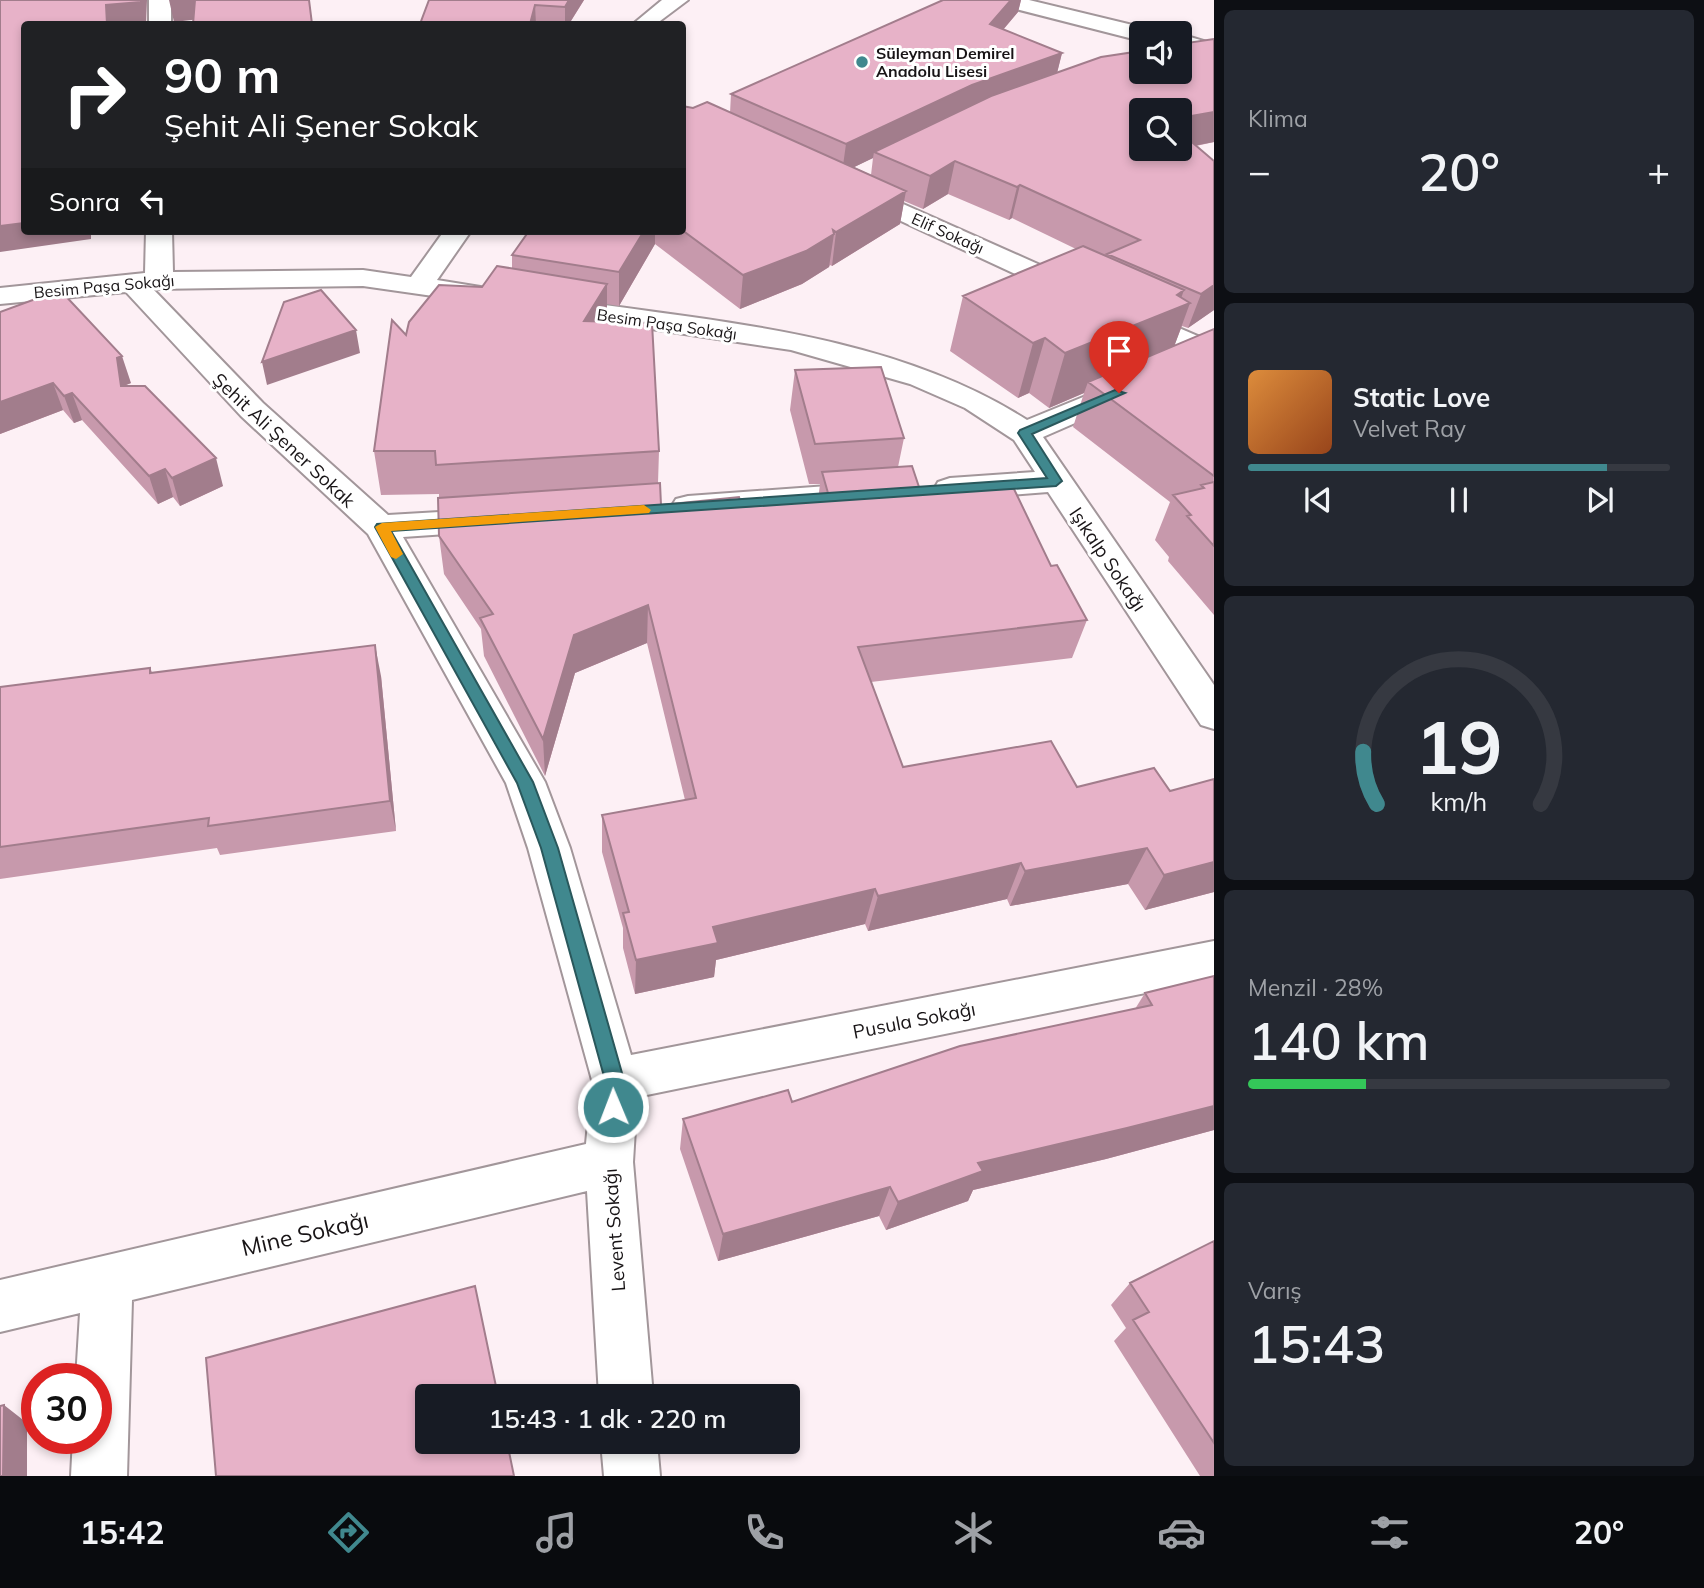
<!DOCTYPE html>
<html lang="tr">
<head>
<meta charset="utf-8">
<style>
	:root { --surface:#171b24; --page:#242831; --text:#f1f3f6; --muted:#9ea1a6; --line:#363941; --accent:#40888e }
	body { margin:0; font-family:Mulish,sans-serif; background:var(--page); color:var(--text); height:100vh; display:flex; flex-direction:column; font-size:26px; white-space:nowrap }
	* { box-sizing:border-box; margin:0 }
	p { font-size:23px; color:var(--muted) }
	.icon { flex:none; width:38px; height:38px; fill:none; stroke:currentColor; stroke-width:2; stroke-linecap:round; stroke-linejoin:round }
	.map { position:relative; flex:1; overflow:hidden }
	.details { display:flex; flex-direction:column; gap:10px; padding:10px; background:#0d0f14; width:490px }
	.details>* { flex:none }
	.top-card { position:absolute; left:21px; top:21px; width:665px; height:214px; border-radius:7px; box-shadow:0 4px 10px #0003; background:#202124; color:#fff; overflow:hidden }
	.fabs { position:absolute; left:1129px; top:21px; display:grid; gap:14px }
	.fabs a { display:grid; place-items:center; width:63px; height:63px; border-radius:7px; background:var(--surface); box-shadow:0 4px 10px #0003; font-size:35px }
	.speed { position:absolute; left:21px; top:1363px; display:flex; gap:14px; font-size:35px; font-weight:700; text-align:center }
	.speed>* { display:grid; place-content:center; width:91px; height:91px; border-radius:50%; background:var(--surface); box-shadow:0 4px 10px #0003; line-height:1 }
	.speed .limit { border:10px solid #d22; background:#fff; color:#111 }
	.pin { position:absolute; display:grid; place-items:center; width:60px; height:60px; color:#fff; margin:-72px -30px; border-radius:50% 50% 50% 0; rotate:-45deg; box-shadow:0 0 7px #0007 }
	.pin .icon { rotate:45deg }
	.me { position:absolute; width:77px; margin:-38px; rotate:359deg; stroke-linejoin:round; filter:drop-shadow(0 0 5px #0008) }
	.turn { display:flex; align-items:center; gap:24px; height:147px; padding:0 28px; font-size:32px }
	.turn .icon { width:91px; height:91px; stroke-width:2.5 }
	.turn b { display:block; font-size:49px; line-height:60px }
	.then { display:flex; align-items:center; height:66px; padding:0 28px; background:#0003; gap:14px; font-size:26px }
	.big { font-size:52px; font-weight:600; line-height:1.1 }
	.details .widget { flex:1; display:flex; flex-direction:column; justify-content:center; gap:10px; min-width:0; padding:0 24px; border-radius:10px; background:var(--page) }
	.details .dial { align-items:center; gap:0 }
	.dial svg { height:182px; overflow:visible; fill:none; stroke:var(--line); stroke-width:7; stroke-linecap:round; text-anchor:middle }
	.dial text { fill:var(--text); stroke:none }
	.song { display:flex; align-items:center; gap:21px }
	.cover { width:84px; height:84px; border-radius:10px; background:linear-gradient(135deg,hsl(30 70% 55%),hsl(20 70% 35%)) }
	.played { height:7px; border-radius:4px; background:linear-gradient(90deg,var(--accent) 85%,var(--line) 85%) }
	.keys { display:flex; justify-content:space-around; direction:ltr }
	.heat { display:flex; justify-content:space-between; align-items:center; font-size:38px; direction:ltr }
	.charge { height:10px; border-radius:5px; background:linear-gradient(90deg,#34c759 28%,var(--line) 0) }
	.trip { position:absolute; left:415px; top:1384px; width:385px; height:70px; border-radius:7px; background:var(--surface); box-shadow:0 4px 10px #0003; font-weight:600; line-height:70px; text-align:center }
	.tabs { display:flex; height:112px; justify-content:space-around; align-items:center; background:#090b0e; color:var(--muted) }
	.tabs .icon { width:49px; height:49px }
	.tabs .current { color:var(--accent) }
	.tabs b { font-size:32px; color:var(--text) }
	main { display:flex; flex:1; min-height:0 }
	.map>svg:first-child { display:block }
	.lines { fill:none; stroke-linecap:round; stroke-linejoin:round }
	.minor-casing { stroke:#a2969a; stroke-width:4 }
	.minor { fill:#fff; fill-rule:evenodd }
	.wall { fill:#c799ac; fill-rule:evenodd }
	.shaded-wall { fill:#a27d8c }
	.building { fill:#e7b2c8; stroke:#a27d8c; stroke-width:2 }
	.route { fill:#40888e; stroke:#2a585c; stroke-width:2 }
	.slow { fill:#f59e0b }
	.poi-dot { fill:#40888e; stroke:#fff; stroke-width:2.5 }
	.labels { text-anchor:middle; stroke-width:6; stroke-linejoin:round; paint-order:stroke }
	.far-poi-label { font-size:16px; font-weight:bold; fill:#181416; stroke:#fff; text-anchor:start }
	.far-street-label { font-size:16px; fill:#181416; stroke:#fff }
	.street-label { font-size:19px; fill:#181416; stroke:#fff }
	.near-street-label { font-size:23px; fill:#181416; stroke:#fff }
</style>
</head>
<body>
<main>
<div class="map">
<svg width="1214" height="1476" viewBox="0 0 1214 1476">
	<rect width="100%" height="100%" fill="#fdf0f5"/>
	<g class="lines">
		<g class="minor-casing">
			<path id="minor" d="M 149,0 L 171,0 L 171,24 L 149,24 Z
				M 662,0 L 688,0 L 656,24 L 633,24 Z
				M 992,0 L 1029,0 L 1149,29 L 1151,33 L 1141,33 L 1141,41 L 996,4 Z
				M 1180,34 L 1214,44 L 1214,58 L 1180,48 Z
				M 856,183 L 1085,285 L 1089,291 L 1085,297 L 1075,299 L 1065,297 L 847,196 L 843,191 L 847,186 Z
				M 146,231 L 172,231 L 173,272 L 363,270 L 411,277 L 444,231 L 471,231 L 437,280 L 499,290 L 503,296 L 499,302 L 489,304 L 363,286 L 153,289 L 263,403 L 388,515 L 491,509 L 503,512 L 508,520 L 503,528 L 491,531 L 403,537 L 545,782 L 570,848 L 631,1055 L 1214,941 L 1214,979 L 637,1097 L 633,1162 L 653,1396 L 599,1396 L 587,1191 L 132,1300 L 127,1476 L 71,1476 L 73,1438 L 96,1438 L 96,1379 L 76,1379 L 80,1313 L 0,1332 L 0,1280 L 586,1144 L 592,1080 L 528,848 L 506,783 L 368,534 L 241,416 L 126,292 L 0,304 L 0,288 L 145,273 Z
				M 555,298 C 714,322 889,332 1027,420 L 1115,384 L 1126,381 L 1137,384 L 1141,390 L 1137,396 L 1043,437 L 1214,685 L 1214,729 L 1201,725 L 1048,492 L 950,500 L 938,496 L 934,489 L 938,482 L 950,478 L 1035,472 L 1014,440 L 965,408 L 910,384 L 791,350 L 545,313 L 541,307 L 545,301 Z
				M 1130,307 L 1214,343 L 1214,363 L 1120,322 L 1116,316 L 1120,310 Z
				M 869,483 L 881,486 L 885,494 L 881,502 L 688,518 L 676,515 L 671,507 L 676,499 L 688,496 Z
				M 601,1442 L 657,1442 L 660,1476 L 604,1476 Z"/>
		</g>
		<use href="#minor" class="minor"/>
	</g>
	<path class="wall" d="M 429,0 L 584,0 L 569,24 L 420,24 Z
		M 943,0 L 1021,0 L 1018,12 L 1003,30 L 1062,53 L 1057,73 L 1214,39 L 1214,142 L 1196,146 L 1214,310 L 1188,328 L 1182,326 L 1174,346 L 1214,329 L 1214,615 L 1168,561 L 1169,557 L 1155,540 L 1170,502 L 1073,427 L 1084,393 L 1049,408 L 1029,393 L 1018,398 L 950,351 L 963,296 L 1076,249 L 1012,218 L 1009,220 L 948,194 L 923,209 L 904,201 L 900,224 L 832,266 L 830,265 L 829,267 L 802,284 L 740,309 L 655,244 L 619,306 L 607,304 L 607,322 L 659,451 L 658,483 L 661,505 L 742,507 L 818,500 L 820,484 L 809,484 L 790,410 L 795,370 L 904,438 L 898,467 L 920,490 L 1051,566 L 1087,620 L 1072,658 L 871,682 L 903,767 L 1077,787 L 1214,892 L 1145,910 L 1128,884 L 1010,906 L 1007,899 L 868,931 L 865,924 L 716,960 L 714,977 L 635,994 L 623,948 L 623,928 L 602,852 L 602,815 L 685,800 L 647,643 L 575,673 L 545,776 L 484,656 L 481,629 L 444,574 L 439,536 L 439,494 L 381,495 L 374,451 L 482,287 L 512,268 L 512,255 L 529,231 L 682,231 L 682,106 L 730,113 L 731,94 ZM 873,158 L 871,175 L 854,167 Z
		M 0,312 L 131,383 L 126,385 L 126,386 L 223,486 L 180,506 L 173,497 L 158,504 L 82,420 L 74,423 L 63,410 L 0,434 Z
		M 150,668 L 152,672 L 381,676 L 396,831 L 220,855 L 217,848 L 0,879 L 0,687 Z
		M 1214,976 L 1214,1130 L 1106,1159 L 973,1190 L 968,1201 L 886,1230 L 879,1216 L 718,1261 L 680,1149 L 683,1119 L 792,1102 L 1135,1009 L 1145,993 Z
		M 1214,1241 L 1214,1476 L 1200,1476 L 1114,1341 L 1126,1328 L 1111,1305 L 1130,1283 Z"/>
	<path class="shaded-wall" d="M 141,0 L 147,0 L 146,24 L 107,24 L 106,5 Z
		M 169,0 L 196,0 L 200,19 L 174,22 Z
		M 569,0 L 584,0 L 569,24 L 565,24 L 565,7 Z
		M 1011,0 L 1021,0 L 1018,12 L 984,52 L 990,24 Z
		M 535,5 L 536,24 L 530,24 Z
		M 1062,53 L 1055,81 L 874,152 L 873,158 L 842,173 L 846,144 L 972,85 Z
		M 1214,112 L 1214,142 L 1156,153 L 1180,149 L 1180,118 Z
		M 955,161 L 948,194 L 923,209 L 930,176 Z
		M 1020,185 L 1012,218 L 1009,220 L 1017,187 Z
		M 906,191 L 900,224 L 832,266 L 836,232 Z
		M 24,223 L 24,231 L 91,231 L 91,239 L 0,252 L 0,226 Z
		M 644,231 L 655,231 L 655,244 L 619,306 L 619,272 Z
		M 834,234 L 829,267 L 802,284 L 740,309 L 743,275 Z
		M 607,284 L 607,327 L 584,321 Z
		M 1214,285 L 1214,310 L 1188,328 L 1201,294 Z
		M 1184,290 L 1178,307 L 1190,303 L 1170,358 L 1088,382 L 1084,393 L 1049,408 L 1065,353 L 1177,295 Z
		M 356,330 L 360,353 L 267,385 L 262,362 Z
		M 1045,338 L 1029,393 L 1018,398 L 1033,343 Z
		M 122,356 L 131,383 L 126,385 L 130,414 L 121,386 L 117,358 Z
		M 53,383 L 63,410 L 0,434 L 0,402 Z
		M 72,393 L 82,420 L 74,423 L 64,396 Z
		M 216,458 L 223,486 L 180,506 L 172,478 Z
		M 165,469 L 173,497 L 158,504 L 149,476 Z
		M 648,605 L 647,643 L 575,673 L 545,776 L 543,739 L 574,635 Z
		M 375,645 L 381,676 L 396,831 L 390,801 Z
		M 1147,848 L 1128,884 L 1010,906 L 1025,871 Z
		M 1214,862 L 1214,892 L 1145,910 L 1164,875 Z
		M 1021,863 L 1007,899 L 868,931 L 878,896 Z
		M 875,889 L 865,924 L 716,960 L 714,977 L 635,994 L 636,960 L 713,927 Z
		M 1214,1106 L 1214,1130 L 1106,1159 L 973,1190 L 968,1201 L 886,1230 L 898,1202 L 978,1163 Z
		M 890,1187 L 879,1216 L 718,1261 L 723,1234 Z
		M 4,1405 L 27,1423 L 27,1476 L 3,1476 Z"/>
	<path class="building" d="M 0,0 L 141,0 L 141,2 L 106,5 L 107,24 L 24,24 L 24,223 L 0,226 Z
		M 195,0 L 309,0 L 312,24 L 193,24 Z
		M 429,0 L 569,0 L 565,7 L 535,5 L 530,24 L 420,24 Z
		M 943,0 L 1011,0 L 990,24 L 1062,53 L 972,85 L 846,144 L 731,94 Z
		M 1214,39 L 1214,112 L 1180,118 L 1180,110 L 1141,110 L 1141,149 L 1180,149 L 1180,132 L 1214,161 L 1214,285 L 1201,294 L 1107,254 L 1140,240 L 1020,185 L 1017,187 L 955,161 L 930,176 L 874,152 L 991,96 L 1101,57 L 1141,51 L 1141,72 L 1180,72 L 1180,44 Z
		M 707,102 L 906,191 L 836,232 L 833,230 L 834,234 L 806,251 L 743,275 L 682,230 L 682,106 L 693,108 Z
		M 529,231 L 644,231 L 619,272 L 512,255 Z
		M 1083,246 L 1184,290 L 1177,295 L 1190,303 L 1065,353 L 1045,338 L 1033,343 L 963,296 Z
		M 497,266 L 607,284 L 584,321 L 652,323 L 659,451 L 436,465 L 435,451 L 374,451 L 392,320 L 406,335 L 409,322 L 439,285 L 482,287 Z
		M 60,290 L 122,356 L 117,358 L 121,386 L 145,386 L 216,458 L 172,478 L 165,469 L 149,476 L 72,393 L 64,396 L 53,383 L 0,402 L 0,312 Z
		M 321,290 L 356,330 L 262,362 L 284,302 Z
		M 1214,329 L 1214,476 L 1088,382 Z
		M 881,367 L 904,438 L 815,444 L 795,370 Z
		M 912,466 L 920,490 L 1002,483 L 1005,489 L 1014,489 L 1051,566 L 1057,565 L 1087,620 L 858,647 L 903,767 L 1051,741 L 1077,787 L 1154,768 L 1170,791 L 1214,779 L 1214,862 L 1164,875 L 1147,848 L 1025,871 L 1021,863 L 878,896 L 875,889 L 713,927 L 718,943 L 636,960 L 623,913 L 629,912 L 602,815 L 696,798 L 648,605 L 574,635 L 543,739 L 480,618 L 493,614 L 439,536 L 438,498 L 660,483 L 661,505 L 739,497 L 742,507 L 830,500 L 822,472 Z
		M 1214,482 L 1214,546 L 1187,516 L 1191,515 L 1173,495 L 1204,488 L 1201,485 Z
		M 375,645 L 390,801 L 208,826 L 209,818 L 0,847 L 0,687 L 150,668 L 150,673 Z
		M 1214,976 L 1214,1106 L 1127,1128 L 978,1163 L 983,1171 L 898,1202 L 890,1187 L 723,1234 L 683,1119 L 788,1090 L 792,1102 L 960,1046 L 1152,1005 L 1145,993 Z
		M 1214,1241 L 1214,1443 L 1133,1320 L 1149,1312 L 1130,1283 Z
		M 475,1286 L 498,1396 L 427,1396 L 427,1442 L 507,1442 L 514,1476 L 216,1476 L 206,1358 Z
		M 4,1405 L 3,1476 L 0,1476 L 0,1406 Z"/>
	<path class="route" d="M 1115,390 L 1125,393 L 1032,434 L 1062,481 L 1056,486 L 391,531 L 533,782 L 558,848 L 624,1080 L 620,1114 L 613,1116 L 606,1114 L 603,1107 L 605,1080 L 541,848 L 517,783 L 375,527 L 377,524 L 1047,478 L 1018,433 L 1020,430 Z"/>
	<path class="slow" d="M 644,505 L 651,510 L 649,513 L 391,531 L 403,554 L 396,559 L 391,557 L 375,527 L 382,523 Z"/>
	<circle class="poi-dot" cx="862" cy="62" r="7"/>
	<g class="labels">
		<g class="far-poi-label">
			<text x="876" y="59">Süleyman Demirel<tspan x="876" dy="18">Anadolu Lisesi</tspan></text>
		</g>
		<g class="far-street-label">
			<text transform="translate(948 233) rotate(24)" y="6">Elif Sokağı</text>
			<text transform="translate(104 286) rotate(-5)" y="6">Besim Paşa Sokağı</text>
			<text transform="translate(667 324) rotate(8)" y="6">Besim Paşa Sokağı</text>
		</g>
		<g class="street-label">
			<text transform="translate(284 440) rotate(43)" y="7">Şehit Ali Şener Sokak</text>
			<text transform="translate(1108 559) rotate(56)" y="7">Işıkalp Sokağı</text>
			<text transform="translate(914 1020) rotate(-11)" y="7">Pusula Sokağı</text>
			<text transform="translate(614 1230) rotate(-94)" y="7">Levent Sokağı</text>
		</g>
		<g class="near-street-label">
			<text transform="translate(305 1234) rotate(-13)" y="8">Mine Sokağı</text>
		</g>
	</g>
</svg>
<div class="fabs">
<a><svg class="icon" aria-label="sound" viewBox="0 0 24 24"><path d="M4 9h4l5-4v14l-5-4H4zM17 9q2 3 0 6"/></svg></a>
<a><svg class="icon" aria-label="search" viewBox="0 0 24 24"><circle cx="10" cy="10" r="6"/><path d="M15 15l6 6"/></svg></a>
</div>
<div class="speed"><div class="limit">30</div></div>
<div class="pin" style="left:1119px;top:393px;background:#d93025"><svg class="icon" aria-label="arrive" viewBox="0 0 24 24"><path d="M6 21V4h12l-3 4 3 4H6"/></svg></div>
<svg class="me" style="left:613px;top:1107px" viewBox="-20 -20 40 40"><circle r="17" fill="#40888e" stroke="#fff" stroke-width="3"/><path d="M0-11L8 9 0 5-8 9z" fill="#fff"/></svg>
<div class="trip">15:43 · 1 dk · 220 m</div>
<div class="top-card">
<div class="turn"><svg class="icon" aria-label="right" viewBox="0 0 24 24"><path d="M7 20v-9h11M14 6l5 5-5 5"/></svg><div><b>90 m</b>Şehit Ali Şener Sokak</div></div>
<div class="then">Sonra<svg class="icon" aria-label="left" viewBox="0 0 24 24"><path d="M17 20v-9H6M10 6l-5 5 5 5"/></svg></div>
</div>
</div>
<section class="details">
<div class="widget"><p>Klima</p>
<div class="heat"><a>−</a><b class="big">20°</b><a>+</a></div>
</div>
<div class="widget">
<div class="song"><i class="cover"></i><div><b>Static Love</b><p>Velvet Ray</p></div></div>
<div class="played"></div>
<div class="keys"><svg class="icon" aria-label="previous" viewBox="0 0 24 24"><path d="M18 5L8 12l10 7zM5 5v14"/></svg><svg class="icon" aria-label="pause" viewBox="0 0 24 24"><path d="M8 5v14M16 5v14"/></svg><svg class="icon" aria-label="next" viewBox="0 0 24 24"><path d="M6 5l10 7-10 7zM19 5v14"/></svg></div>
</div>
<div class="widget dial"><svg viewBox="0 0 100 80">
<path d="M14 69A42 42 0 1 1 86 69"/>
<path d="M14 69A42 42 0 0 1 8 46" stroke="#40888e"/>
<text x="50" y="56" font-size="32" font-weight="700">19</text>
<text x="50" y="72" font-size="11">km/h</text>
</svg></div>
<div class="widget"><p>Menzil · 28%</p><b class="big">140 km</b><div class="charge"></div></div>
<div class="widget"><p>Varış</p><b class="big">15:43</b></div>
</section>
</main>
<nav class="tabs">
<b>15:42</b>
<svg class="icon current" aria-label="directions" viewBox="0 0 24 24"><path d="M12 3l9 9-9 9-9-9zM9 14v-3h6M13 9l2 2-2 2"/></svg>
<svg class="icon" aria-label="music" viewBox="0 0 24 24"><path d="M9 18V5l10-2v13"/><circle cx="6" cy="18" r="3"/><circle cx="16" cy="16" r="3"/></svg>
<svg class="icon" aria-label="phone" viewBox="0 0 24 24"><path d="M5 4h4l2 5-3 2q2 4 5 5l2-3 5 2v4C11 20 4 13 5 4z"/></svg>
<svg class="icon" aria-label="climate" viewBox="0 0 24 24"><path d="M12 3v18M4 7l16 10M4 17L20 7"/></svg>
<svg class="icon" aria-label="car" viewBox="0 0 24 24"><path d="M5 17H2v-5l4-1 3-4h7l3 4 3 1v5h-3M9 17h6M6 11h13"/><circle cx="7" cy="17" r="2"/><circle cx="17" cy="17" r="2"/></svg>
<svg class="icon" aria-label="filters" viewBox="0 0 24 24"><path d="M4 7h16M4 17h16"/><circle cx="9" cy="7" r="2"/><circle cx="15" cy="17" r="2"/></svg>
<b>20°</b>
</nav>
</body>
</html>
